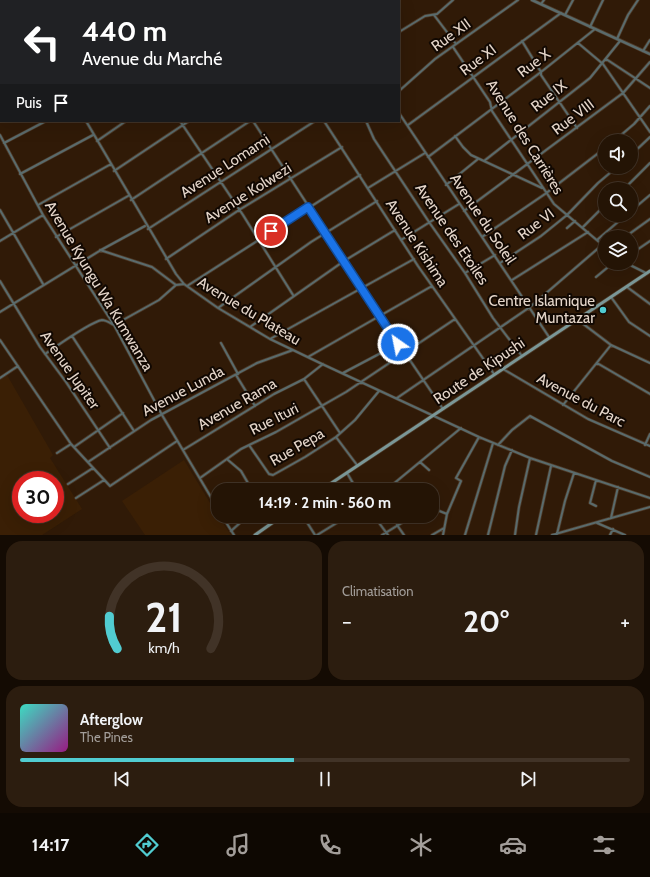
<!DOCTYPE html>
<html lang="fr">
<head>
<meta charset="utf-8">
<style>
	:root { --surface:#241405; --page:#2c1d0f; --text:#f1f3f6; --muted:#a39e9a; --line:#413327; --accent:#51ccd1 }
	body { margin:0; font-family:Cabin,sans-serif; background:var(--page); color:var(--text); height:100vh; display:flex; flex-direction:column; font-size:15px; white-space:nowrap }
	* { box-sizing:border-box; margin:0 }
	p { font-size:13px; color:var(--muted) }
	.icon { flex:none; width:22px; height:22px; fill:none; stroke:currentColor; stroke-width:2; stroke-linecap:round; stroke-linejoin:round }
	.map { position:relative; height:535px; overflow:hidden }
	.sheet { display:flex; flex-direction:column; gap:6px; padding:6px; background:#140b03; flex:1 }
	.sheet>* { flex:none }
	.hud { position:absolute; left:0px; top:0px; width:400px; height:122px; box-shadow:0 4px 16px #0002,0 0 0 1px var(--line); background:#202124; color:#fff; overflow:hidden }
	.buttons { position:absolute; left:598px; top:134px; display:grid; gap:8px }
	.buttons a { display:grid; place-items:center; width:40px; height:40px; border-radius:50%; background:var(--surface); box-shadow:0 4px 16px #0002,0 0 0 1px var(--line); font-size:20px }
	.speed { position:absolute; left:12px; top:471px; display:flex; gap:8px; font-size:20px; font-weight:700; text-align:center }
	.speed>* { display:grid; place-content:center; width:52px; height:52px; border-radius:50%; background:var(--surface); box-shadow:0 4px 16px #0002,0 0 0 1px var(--line); line-height:1 }
	.speed .limit { border:6px solid #d22; background:#fff; color:#111 }
	.pin { position:absolute; display:grid; place-items:center; width:34px; height:34px; color:#fff; margin:-17px; border:2px solid #fff; border-radius:50%; box-shadow:0 1px 4px #0007 }
	.me { position:absolute; width:44px; margin:-22px; rotate:327deg; stroke-linejoin:round; filter:drop-shadow(0 0 3px #0008) }
	.turn { display:flex; align-items:center; gap:14px; height:84px; padding:0 16px; font-size:18px }
	.turn .icon { width:52px; height:52px; stroke-width:2.5 }
	.turn b { display:block; font-size:28px; line-height:34px }
	.then { display:flex; align-items:center; height:38px; padding:0 16px; background:#0003; gap:8px; font-size:15px }
	.big { font-size:30px; font-weight:700; line-height:1.1 }
	.sheet .card { flex:1; display:flex; flex-direction:column; justify-content:center; gap:6px; min-width:0; padding:0 14px; border-radius:16px; background:var(--page) }
	.sheet .dial { align-items:center; gap:0 }
	.dial svg { height:104px; overflow:visible; fill:none; stroke:var(--line); stroke-width:7; stroke-linecap:round; text-anchor:middle }
	.dial text { fill:var(--text); stroke:none }
	.song { display:flex; align-items:center; gap:12px }
	.cover { width:48px; height:48px; border-radius:6px; background:linear-gradient(135deg,hsl(170 70% 55%),hsl(310 70% 35%)) }
	.played { height:4px; border-radius:2px; background:linear-gradient(90deg,var(--accent) 45%,var(--line) 45%) }
	.keys { display:flex; justify-content:space-around; direction:ltr }
	.heat { display:flex; justify-content:space-between; align-items:center; font-size:22px; direction:ltr }
	.sheet .tiles { flex:1; display:grid; gap:6px; grid-template-columns:1fr 1fr }
	.card:last-child { grid-column:span 2 }
	.trip { position:absolute; left:211px; top:483px; width:228px; height:40px; border-radius:16px; background:var(--surface); box-shadow:0 4px 16px #0002,0 0 0 1px var(--line); font-weight:700; line-height:40px; text-align:center }
	.tabs { display:flex; height:64px; justify-content:space-around; align-items:center; background:#0e0802; color:var(--muted) }
	.tabs .icon { width:28px; height:28px }
	.tabs .selected { color:var(--accent) }
	.tabs b { font-size:18px; color:var(--text) }
	.map>svg:first-child { display:block }
	.built { fill:#3a1f05; fill-rule:evenodd }
	.lines { fill:none; stroke-linecap:round; stroke-linejoin:round }
	.minor-casing { stroke:#4d3826; stroke-width:3.5 }
	.tertiary-casing { stroke:#4d3826; stroke-width:4 }
	.secondary-casing { stroke:#4d3826; stroke-width:4.5 }
	.minor { stroke:#5a6b6c; stroke-width:2 }
	.tertiary { stroke:#5a6b6c; stroke-width:2.5 }
	.secondary { stroke:#7a9797; stroke-width:3 }
	.route-casing { stroke:#114b97; stroke-width:10 }
	.route { stroke:#1a73e8; stroke-width:7 }
	.poi-dot { fill:#51ccd1; stroke:#110802; stroke-width:1.5 }
	.labels { text-anchor:middle; stroke-width:4; stroke-linejoin:round; paint-order:stroke }
	.street-label { font-size:15px; fill:#e5d6ca; stroke:#110802 }
	.poi-label { font-size:15px; fill:#e5d6ca; stroke:#110802; text-anchor:end }
</style>
</head>
<body>
<div class="map">
<svg width="650" height="535" viewBox="0 0 650 535">
	<rect width="100%" height="100%" fill="#301a07"/>
	<path class="built" d="M 7,375 L 53,455 L 50,458 L 82,509 L 42,535 L 0,535 L 0,380 ZM 21,480 L 55,480 L 55,514 L 21,514 Z
		M 184,460 L 218,516 L 231,535 L 145,535 L 122,501 Z"/>
	<g class="lines">
		<g class="minor-casing">
			<path id="minor" d="M 27,0 L 28,1
				M 99,0 L 99,1
				M 170,0 L 171,1
				M 246,0 L 247,1
				M 285,0 L 286,1
				M 325,0 L 325,1
				M 50,1 L 52,0
				M 116,1 L 117,0
				M 184,1 L 185,0
				M 242,1 L 244,0
				M 384,1 L 386,0
				M 541,4 L 544,0
				M 434,15 L 456,44
				M 565,15 L 573,0
				M 590,27 L 603,0
				M 399,32 L 425,16 L 437,14 L 453,0
				M 0,35 L 1,34
				M 617,39 L 628,15 L 638,0
				M 522,41 L 541,72 L 541,75 L 577,128
				M 578,43 L 603,64 L 650,132
				M 453,47 L 490,102 L 492,111 L 554,204 L 605,247
				M 643,51 L 650,40
				M 606,59 L 650,88
				M 0,75 L 1,74
				M 399,91 L 435,59 L 518,0
				M 0,103 L 1,102
				M 399,113 L 549,337
				M 86,121 L 176,274 L 184,284 L 218,308 L 270,339 L 320,363 L 479,437 L 530,458 L 650,498
				M 180,121 L 243,215 L 293,295
				M 253,121 L 380,316 L 443,409
				M 324,121 L 418,266 L 494,374
				M 366,121 L 374,139 L 429,222 L 465,273 L 493,318 L 522,356
				M 408,125 L 561,13
				M 0,135 L 43,215 L 114,325 L 162,415 L 218,509
				M 455,136 L 463,147 L 471,155 L 542,188
				M 97,141 L 126,121
				M 614,141 L 634,124 L 650,106
				M 4,143 L 46,121
				M 631,155 L 650,137
				M 428,157 L 541,72 L 595,29
				M 484,161 L 590,78 L 620,41
				M 114,171 L 189,121
				M 20,174 L 93,135
				M 446,185 L 478,159
				M 368,188 L 425,153
				M 624,189 L 650,163
				M 131,200 L 250,121
				M 38,205 L 111,164
				M 0,210 L 43,284
				M 464,211 L 623,93 L 650,62
				M 631,211 L 650,195
				M 583,227 L 605,205
				M 567,228 L 575,221
				M 148,229 L 315,121
				M 56,237 L 128,196
				M 482,237 L 545,194 L 605,148
				M 625,237 L 650,219
				M 401,240 L 459,204
				M 597,240 L 626,215
				M 0,241 L 43,215
				M 100,250 L 152,267 L 176,285
				M 631,254 L 650,241
				M 166,259 L 239,210 L 342,147
				M 500,263 L 541,236 L 567,215 L 598,183 L 617,167
				M 626,263 L 646,273
				M 465,273 L 495,255
				M 596,277 L 613,263
				M 512,280 L 588,232
				M 0,281 L 40,347 L 66,382 L 110,448
				M 187,286 L 360,175
				M 627,287 L 650,304
				M 611,297 L 629,322 L 650,336
				M 218,308 L 311,242 L 377,201
				M 0,312 L 101,250 L 145,226
				M 578,320 L 611,345 L 650,363
				M 250,327 L 344,261 L 395,230
				M 72,336 L 134,431
				M 270,339 L 414,259
				M 0,340 L 71,444 L 110,486 L 177,441
				M 221,343 L 238,374
				M 45,354 C 57,346 90,322 102,320 C 106,320 110,323 114,325 L 159,300 L 176,285 L 184,284
				M 308,357 L 432,286
				M 597,363 L 650,394
				M 323,364 L 304,379 L 340,433
				M 503,369 L 588,419 L 650,446
				M 343,373 L 398,344
				M 236,375 L 255,406
				M 0,378 L 18,366
				M 397,398 L 530,307 L 602,245
				M 563,405 L 611,345
				M 336,437 L 355,420 L 379,391
				M 249,445 L 269,474 L 273,475 L 305,457 L 336,437 L 357,465
				M 498,445 L 512,430 L 530,416 L 612,461 L 650,477
				M 645,445 L 650,434
				M 74,447 L 123,413
				M 183,450 L 274,394 L 304,379
				M 57,453 L 71,444
				M 228,460 L 241,471 L 252,490
				M 88,462 L 151,420 L 257,363 L 293,350
				M 420,462 L 429,470
				M 347,473 L 357,490
				M 200,478 L 241,449 L 276,432 L 346,392 L 455,319
				M 68,484 L 93,468
				M 386,490 L 461,428
				M 432,497 L 436,491
				M 76,498 L 104,480
				M 596,506 L 590,503 L 596,480
				M 432,508 L 447,514
				M 222,516 L 234,535
				M 267,516 L 271,524
				M 303,516 L 315,535
				M 374,516 L 388,535
				M 611,518 L 618,487
				M 597,523 L 625,535
				M 397,525 L 404,535
				M 231,531 L 241,522 L 256,516
				M 557,534 L 565,501 L 574,473
				M 317,535 L 348,516
				M 382,535 L 413,516
				M 432,535 L 444,528
				M 443,535 L 447,514 L 461,481 L 456,478 L 479,437
				M 465,535 L 493,443
				M 488,535 L 505,466 L 512,450
				M 515,535 L 519,507 L 530,458
				M 536,535 L 551,466
				M 552,535 L 650,507
				M 610,535 L 613,529"/>
		</g>
		<g class="tertiary-casing">
			<path id="tertiary" d="M 532,0 L 650,54"/>
		</g>
		<g class="secondary-casing">
			<path id="secondary" d="M 321,490 L 650,271
				M 255,535 L 282,516"/>
		</g>
		<use href="#minor" class="minor"/>
		<use href="#tertiary" class="tertiary"/>
		<use href="#secondary" class="secondary"/>
	</g>
	<g class="lines">
		<g class="route-casing">
			<path id="route" d="M 271,231 L 308,207 L 398,344"/>
		</g>
		<use href="#route" class="route"/>
	</g>
	<circle class="poi-dot" cx="603" cy="310" r="4"/>
	<g class="labels">
		<g class="street-label">
			<text transform="translate(451 35) rotate(-36)" y="5">Rue XII</text>
			<text transform="translate(478 60) rotate(-37)" y="5">Rue XI</text>
			<text transform="translate(534 63) rotate(-37)" y="5">Rue X</text>
			<text transform="translate(549 96) rotate(-38)" y="5">Rue IX</text>
			<text transform="translate(573 117) rotate(-37)" y="5">Rue VIII</text>
			<text transform="translate(525 137) rotate(58)" y="5">Avenue des Carrières</text>
			<text transform="translate(225 166) rotate(-33)" y="5">Avenue Lomami</text>
			<text transform="translate(248 193) rotate(-32)" y="5">Avenue Kolwezi</text>
			<text transform="translate(483 219) rotate(56)" y="5">Avenue du Soleil</text>
			<text transform="translate(536 224) rotate(-37)" y="5">Rue VI</text>
			<text transform="translate(452 234) rotate(56)" y="5">Avenue des Etoiles</text>
			<text transform="translate(417 243) rotate(57)" y="5">Avenue Kishima</text>
			<text transform="translate(99 286) rotate(59)" y="5">Avenue Kyungu Wa Kumwanza</text>
			<text transform="translate(249 311) rotate(31)" y="5">Avenue du Plateau</text>
			<text transform="translate(70 370) rotate(55)" y="5">Avenue Jupiter</text>
			<text transform="translate(479 371) rotate(-34)" y="5">Route de Kipushi</text>
			<text transform="translate(183 391) rotate(-28)" y="5">Avenue Lunda</text>
			<text transform="translate(581 400) rotate(28)" y="5">Avenue du Parc</text>
			<text transform="translate(237 404) rotate(-30)" y="5">Avenue Rama</text>
			<text transform="translate(274 419) rotate(-27)" y="5">Rue Ituri</text>
			<text transform="translate(297 447) rotate(-30)" y="5">Rue Pepa</text>
		</g>
		<g class="poi-label">
			<text x="595" y="306">Centre Islamique<tspan x="595" dy="17">Muntazar</tspan></text>
		</g>
	</g>
</svg>
<div class="buttons">
<a><svg class="icon" aria-label="sound" viewBox="0 0 24 24"><path d="M4 9h4l5-4v14l-5-4H4zM17 9q2 3 0 6"/></svg></a>
<a><svg class="icon" aria-label="search" viewBox="0 0 24 24"><circle cx="10" cy="10" r="6"/><path d="M15 15l6 6"/></svg></a>
<a><svg class="icon" aria-label="layers" viewBox="0 0 24 24"><path d="M12 4l9 5-9 5-9-5zM3 14l9 5 9-5"/></svg></a>
</div>
<div class="speed"><div class="limit">30</div></div>
<div class="pin" style="left:271px;top:231px;background:#d93025"><svg class="icon" aria-label="arrive" viewBox="0 0 24 24"><path d="M6 21V4h12l-3 4 3 4H6"/></svg></div>
<svg class="me" style="left:398px;top:344px" viewBox="-20 -20 40 40"><circle r="17" fill="#1a73e8" stroke="#fff" stroke-width="3"/><path d="M0-11L8 9 0 5-8 9z" fill="#fff"/></svg>
<div class="trip">14:19 · 2 min · 560 m</div>
<div class="hud">
<div class="turn"><svg class="icon" aria-label="left" viewBox="0 0 24 24"><path d="M17 20v-9H6M10 6l-5 5 5 5"/></svg><div><b>440 m</b>Avenue du Marché</div></div>
<div class="then">Puis<svg class="icon" aria-label="arrive" viewBox="0 0 24 24"><path d="M6 21V4h12l-3 4 3 4H6"/></svg></div>
</div>
</div>
<section class="sheet">
<div class="tiles">
<div class="card dial"><svg viewBox="0 0 100 80">
<path d="M14 69A42 42 0 1 1 86 69"/>
<path d="M14 69A42 42 0 0 1 8 44" stroke="#51ccd1"/>
<text x="50" y="56" font-size="32" font-weight="700">21</text>
<text x="50" y="72" font-size="11">km/h</text>
</svg></div>
<div class="card"><p>Climatisation</p>
<div class="heat"><a>−</a><b class="big">20°</b><a>+</a></div>
</div>
<div class="card">
<div class="song"><i class="cover"></i><div><b>Afterglow</b><p>The Pines</p></div></div>
<div class="played"></div>
<div class="keys"><svg class="icon" aria-label="previous" viewBox="0 0 24 24"><path d="M18 5L8 12l10 7zM5 5v14"/></svg><svg class="icon" aria-label="pause" viewBox="0 0 24 24"><path d="M8 5v14M16 5v14"/></svg><svg class="icon" aria-label="next" viewBox="0 0 24 24"><path d="M6 5l10 7-10 7zM19 5v14"/></svg></div>
</div>
</div>
</section>
<nav class="tabs">
<b>14:17</b>
<svg class="icon selected" aria-label="directions" viewBox="0 0 24 24"><path d="M12 3l9 9-9 9-9-9zM9 14v-3h6M13 9l2 2-2 2"/></svg>
<svg class="icon" aria-label="music" viewBox="0 0 24 24"><path d="M9 18V5l10-2v13"/><circle cx="6" cy="18" r="3"/><circle cx="16" cy="16" r="3"/></svg>
<svg class="icon" aria-label="phone" viewBox="0 0 24 24"><path d="M5 4h4l2 5-3 2q2 4 5 5l2-3 5 2v4C11 20 4 13 5 4z"/></svg>
<svg class="icon" aria-label="climate" viewBox="0 0 24 24"><path d="M12 3v18M4 7l16 10M4 17L20 7"/></svg>
<svg class="icon" aria-label="car" viewBox="0 0 24 24"><path d="M5 17H2v-5l4-1 3-4h7l3 4 3 1v5h-3M9 17h6M6 11h13"/><circle cx="7" cy="17" r="2"/><circle cx="17" cy="17" r="2"/></svg>
<svg class="icon" aria-label="filters" viewBox="0 0 24 24"><path d="M4 7h16M4 17h16"/><circle cx="9" cy="7" r="2"/><circle cx="15" cy="17" r="2"/></svg>
</nav>
</body>
</html>
